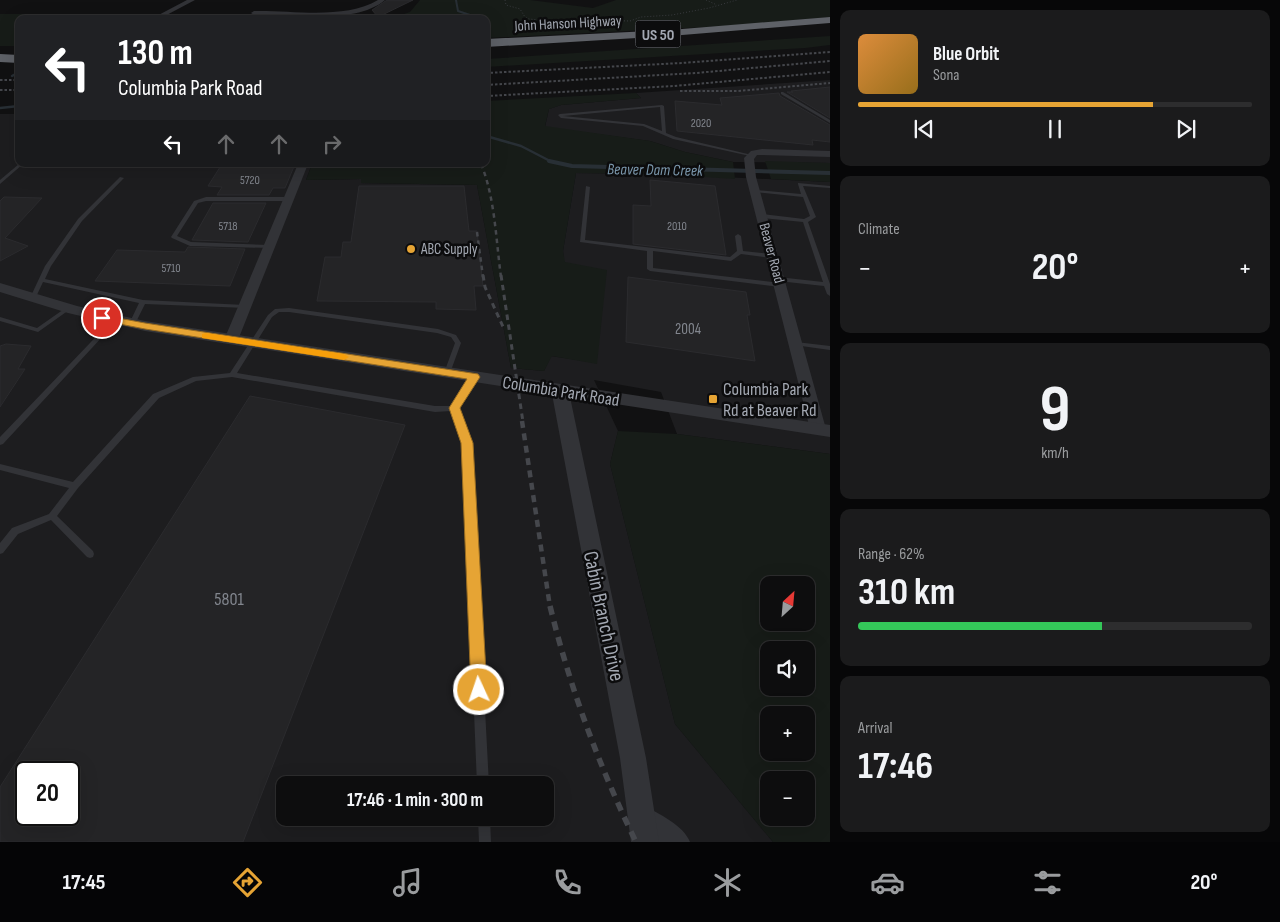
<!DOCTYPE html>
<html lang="en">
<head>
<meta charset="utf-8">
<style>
	:root { --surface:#0d0d0e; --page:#1b1b1c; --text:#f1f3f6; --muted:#9a9c9e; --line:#2d2d2e; --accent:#e6a434 }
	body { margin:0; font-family:"Sofia Sans Condensed",sans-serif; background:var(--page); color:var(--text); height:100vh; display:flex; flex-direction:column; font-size:19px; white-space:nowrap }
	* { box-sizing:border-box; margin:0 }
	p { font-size:16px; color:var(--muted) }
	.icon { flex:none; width:28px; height:28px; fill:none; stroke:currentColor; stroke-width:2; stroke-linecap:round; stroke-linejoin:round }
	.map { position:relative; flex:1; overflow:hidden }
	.side { display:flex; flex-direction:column; gap:10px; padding:10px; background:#070708; width:450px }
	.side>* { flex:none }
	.hud { position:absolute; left:15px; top:15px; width:475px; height:152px; border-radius:10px; box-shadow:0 5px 20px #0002,0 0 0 1px var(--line); background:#202124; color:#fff; overflow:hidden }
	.needle { width:32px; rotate:26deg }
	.tools { position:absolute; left:760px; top:576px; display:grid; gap:10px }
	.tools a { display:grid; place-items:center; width:55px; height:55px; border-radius:10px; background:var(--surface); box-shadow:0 5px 20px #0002,0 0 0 1px var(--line); font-size:25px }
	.speed { position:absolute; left:15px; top:761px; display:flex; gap:10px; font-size:25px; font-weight:700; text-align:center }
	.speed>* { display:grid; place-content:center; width:65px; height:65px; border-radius:50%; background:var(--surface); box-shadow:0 5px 20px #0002,0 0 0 1px var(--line); line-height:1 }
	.speed .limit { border:2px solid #111; border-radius:8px; background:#fff; color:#111 }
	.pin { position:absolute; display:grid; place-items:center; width:42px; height:42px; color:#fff; margin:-21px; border:2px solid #fff; border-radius:50%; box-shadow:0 1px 5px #0007 }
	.me { position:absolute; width:55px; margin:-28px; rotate:357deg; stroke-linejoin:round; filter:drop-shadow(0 0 4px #0008) }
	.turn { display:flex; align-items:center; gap:18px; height:105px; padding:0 20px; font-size:22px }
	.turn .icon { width:65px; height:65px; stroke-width:2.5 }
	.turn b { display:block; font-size:35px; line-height:42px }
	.lanes { display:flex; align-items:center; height:48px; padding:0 20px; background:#0003; justify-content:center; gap:25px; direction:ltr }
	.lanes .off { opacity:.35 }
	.big { font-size:38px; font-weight:700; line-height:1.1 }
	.side .widget { flex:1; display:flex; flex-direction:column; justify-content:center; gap:8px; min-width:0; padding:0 18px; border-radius:10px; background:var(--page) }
	.side .dial { align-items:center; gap:0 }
	.dial b { font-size:65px; line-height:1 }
	.song { display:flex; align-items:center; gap:15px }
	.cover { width:60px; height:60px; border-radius:8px; background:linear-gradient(135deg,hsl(30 70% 55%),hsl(40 70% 35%)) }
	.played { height:5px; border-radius:2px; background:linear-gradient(90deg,var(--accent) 75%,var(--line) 75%) }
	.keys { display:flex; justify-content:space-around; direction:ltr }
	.heat { display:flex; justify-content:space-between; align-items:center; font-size:28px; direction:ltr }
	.charge { height:8px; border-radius:4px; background:linear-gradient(90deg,#34c759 62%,var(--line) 0) }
	.trip { position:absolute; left:276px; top:776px; width:278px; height:50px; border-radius:10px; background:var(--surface); box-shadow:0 5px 20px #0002,0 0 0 1px var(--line); font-weight:700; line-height:50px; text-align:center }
	.menu { display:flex; height:80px; justify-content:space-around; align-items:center; background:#050506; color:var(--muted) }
	.menu .icon { width:35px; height:35px }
	.menu .selected { color:var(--accent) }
	.menu b { font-size:22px; color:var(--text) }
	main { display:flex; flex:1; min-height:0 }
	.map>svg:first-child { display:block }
	.built { fill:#1d1d1f; fill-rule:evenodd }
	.green { fill:#171c18; fill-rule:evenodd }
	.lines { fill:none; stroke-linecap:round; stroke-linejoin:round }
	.stream-far2 { stroke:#282f35; stroke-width:2 }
	.stream-far1 { stroke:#282f35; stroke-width:2.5 }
	.stream { stroke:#282f35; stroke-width:4 }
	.building { fill:#242426; stroke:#2b2b2e; fill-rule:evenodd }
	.path { stroke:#383a3e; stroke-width:1; stroke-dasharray:1 2; stroke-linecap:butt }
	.service { fill:#323337; fill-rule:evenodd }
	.minor { fill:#323337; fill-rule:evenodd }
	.tertiary { fill:#323337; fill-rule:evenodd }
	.motorway { fill:#5e6167; fill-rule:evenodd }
	.rail-far4 { stroke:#45474c; stroke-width:2; stroke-dasharray:2.5 2; stroke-linecap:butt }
	.rail-far3 { stroke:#45474c; stroke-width:2.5; stroke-dasharray:4.5 4; stroke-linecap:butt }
	.rail-far2 { stroke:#45474c; stroke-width:3; stroke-dasharray:5.5 4.5; stroke-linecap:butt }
	.rail-far1 { stroke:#45474c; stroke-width:4.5; stroke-dasharray:7 5.5; stroke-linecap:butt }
	.rail { stroke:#45474c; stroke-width:5.5; stroke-dasharray:9 7; stroke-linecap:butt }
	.route { fill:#e6a434; stroke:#966b22 }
	.slow { fill:#f59e0b }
	.poi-dot { fill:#e6a434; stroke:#0c0c0d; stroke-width:2 }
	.labels { text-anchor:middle; stroke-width:5; stroke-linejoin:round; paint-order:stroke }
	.far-number-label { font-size:12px; fill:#82868e }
	.far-street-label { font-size:15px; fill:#a3a8b2; stroke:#0c0c0d }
	.far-poi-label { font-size:15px; fill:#a3a8b2; stroke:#0c0c0d; text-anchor:start }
	.number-label { font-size:15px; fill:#82868e }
	.shield { fill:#0c0c0d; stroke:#767980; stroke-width:1 }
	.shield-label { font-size:16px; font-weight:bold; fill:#a3a8b2 }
	.far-water-label { font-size:16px; font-style:italic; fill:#7b97ac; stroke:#0c0c0d }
	.poi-label { font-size:18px; fill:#a3a8b2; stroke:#0c0c0d; text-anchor:start }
	.street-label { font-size:18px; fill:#a3a8b2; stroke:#0c0c0d }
	.near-number-label { font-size:18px; fill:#82868e }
	.near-street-label { font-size:21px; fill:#a3a8b2; stroke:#0c0c0d }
</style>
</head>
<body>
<main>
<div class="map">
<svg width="830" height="842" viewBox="0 0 830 842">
	<rect width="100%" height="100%" fill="#111112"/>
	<path class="built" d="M 830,80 L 830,163 L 733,162 L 685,152 L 650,141 L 545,127 L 549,109 L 561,105 L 641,98 L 636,93 Z
		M 0,114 L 19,114 L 19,164 L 312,164 L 306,180 L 361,179 L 361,183 L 477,185 L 511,368 L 544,371 L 551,356 L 597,363 L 564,262 L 563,251 L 576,173 L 657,174 L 830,182 L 830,454 L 677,434 L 661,392 L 594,380 L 618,431 L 610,464 L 675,724 L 773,842 L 0,842 ZM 26,772 L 69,772 L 69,815 L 26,815 ZM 285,785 L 545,785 L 545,818 L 285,818 Z"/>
	<path class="green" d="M 420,0 L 530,0 L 593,8 L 616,0 L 830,0 L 830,17 L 726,26 L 486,38 L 486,19 L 256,19 L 274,15 L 389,19 L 410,12 Z
		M 0,14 L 131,14 L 152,19 L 19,19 L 19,46 L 0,46 Z
		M 830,36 L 830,45 L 805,48 L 486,67 L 486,59 Z
		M 636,93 L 641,98 L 561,105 L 549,109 L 545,126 L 650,141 L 685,152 L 733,162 L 735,179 L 657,174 L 576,173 L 563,251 L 565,262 L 607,270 L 597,364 L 552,356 L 544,371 L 511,368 L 477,185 L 361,183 L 361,179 L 306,180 L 312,164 L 486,164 L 486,101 Z
		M 765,161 L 830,163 L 830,182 L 771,179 Z
		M 618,431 L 677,434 L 830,454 L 830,842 L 773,842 L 675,724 L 610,464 ZM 769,585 L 806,585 L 806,622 L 769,622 ZM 769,650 L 806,650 L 806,688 L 769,688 ZM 769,715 L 806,715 L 806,752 L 769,752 ZM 769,780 L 806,780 L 806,818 L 769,818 Z"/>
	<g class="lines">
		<path class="stream-far2" d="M 456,0 L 458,11 L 476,17 L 474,19"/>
		<path class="stream-far1" d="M 12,76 L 19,72
			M 0,108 L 19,106
			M 486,136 L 521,146 L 552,162"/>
		<path class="stream" d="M 549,161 L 572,166 L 830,173"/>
	</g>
	<path class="building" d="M 387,0 L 413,0 L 378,17 L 372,10 Z
		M 830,87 L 830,118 L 787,92 L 793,92 L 791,91 Z
		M 779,93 L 780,96 L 830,125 L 830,142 L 812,140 L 813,145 L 677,131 L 675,101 L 722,105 L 720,98 Z
		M 222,164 L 295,164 L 285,188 L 273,188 L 269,195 L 217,195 L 222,187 L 208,186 Z
		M 650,180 L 715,186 L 726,255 L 633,244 L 633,205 L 651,206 Z
		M 359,186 L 464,186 L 469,231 L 477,231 L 483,286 L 474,286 L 476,310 L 436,309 L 436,302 L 317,301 L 325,257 L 341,257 L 343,242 L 351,242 Z
		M 4,197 L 42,198 L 5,238 L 28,246 L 0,261 L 0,201 Z
		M 213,203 L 266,203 L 248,242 L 192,240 Z
		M 188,247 L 245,249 L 230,286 L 95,281 L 117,250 L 185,252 Z
		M 628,277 L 746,292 L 750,315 L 747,315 L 755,361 L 626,342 Z
		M 6,344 L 31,346 L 18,369 L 25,369 L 0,407 L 0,346 Z
		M 250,396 L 405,425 L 243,842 L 0,842 L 0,787 ZM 26,772 L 69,772 L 69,815 L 26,815 Z"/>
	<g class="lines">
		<path class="path" d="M 505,0 L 506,5 L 520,9 L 525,17 L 529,19 L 568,23 L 590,20 L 630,21 L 641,17 L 672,15 L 709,8 L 737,0
			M 706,0 L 717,5"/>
		<path class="service" d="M 781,92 L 783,92 L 830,120 L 830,123 L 781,94 Z
			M 662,105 L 664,106 L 666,133 L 676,137 L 752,155 L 750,156 L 673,139 L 643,126 L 561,118 L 558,115 L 560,114 ZM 660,107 L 662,131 L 644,124 L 563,116 Z
			M 19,164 L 23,164 L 0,184 L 0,180 Z
			M 120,177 L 124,178 L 82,221 L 51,266 L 45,279 L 143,300 L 245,305 L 247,306 L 247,308 L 145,304 L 135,324 L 132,326 L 129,324 L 139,303 L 43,282 L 35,299 L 31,299 L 30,298 L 45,266 L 78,219 Z
			M 798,183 L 830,186 L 830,188 L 803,186 L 816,217 L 808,222 L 830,284 L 830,296 L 827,294 L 824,286 L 778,281 L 775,279 L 778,277 L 823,282 L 803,222 L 762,218 L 759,216 L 762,214 L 804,219 L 810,216 L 803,197 L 755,192 L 753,191 L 755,190 L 801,194 L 798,184 Z
			M 586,186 L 590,187 L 585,240 L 730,257 L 737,251 L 735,236 L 738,234 L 741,236 L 743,251 L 772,254 L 775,256 L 772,258 L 741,254 L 731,261 L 653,251 L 653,268 L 780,283 L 783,285 L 780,287 L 650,271 L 647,269 L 647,251 L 580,242 Z
			M 206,197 L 288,197 L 291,199 L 288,201 L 206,201 L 198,203 L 177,236 L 191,242 L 268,245 L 270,246 L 270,248 L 190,246 L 172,238 L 171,237 L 194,201 Z
			M 67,307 L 69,308 L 69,310 L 38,332 L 0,321 L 0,317 L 37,328 Z
			M 289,308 L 438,329 L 456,335 L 461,343 L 450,373 L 447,375 L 444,373 L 455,343 L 451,337 L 437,333 L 289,312 L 279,312 L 272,317 L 237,373 L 435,406 L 452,406 L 472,375 L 476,375 L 478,377 L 458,408 L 471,443 L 489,785 L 477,785 L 463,443 L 451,411 L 435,412 L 232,377 L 196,381 L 159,398 L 78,488 L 57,516 L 93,551 L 94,554 L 93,557 L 90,558 L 87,557 L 51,520 L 18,534 L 3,553 L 0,554 L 0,543 L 12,528 L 49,514 L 69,488 L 0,470 L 0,464 L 73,482 L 153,394 L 193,377 L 230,373 L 268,315 L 275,309 Z
			M 114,319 L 117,321 L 116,322 L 3,444 L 0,445 L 0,437 L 112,320 Z
			M 796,342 L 830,346 L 830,350 L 794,345 L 793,344 L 794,343 Z
			M 478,818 L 490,818 L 491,842 L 479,842 Z"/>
		<path class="minor" d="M 187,0 L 195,0 L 159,19 L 151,19 Z
			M 378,0 L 385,0 C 356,25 290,14 254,15 L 251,13 L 254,11 C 292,10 345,20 378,0 Z
			M 762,149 L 830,151 L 830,157 L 762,155 L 757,155 L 754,159 L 756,177 L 826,429 L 823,433 L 818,434 L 813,433 L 810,429 L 746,177 L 744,158 L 751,151 Z
			M 298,164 L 308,164 L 238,340 L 231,344 L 226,343 L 224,340 Z
			M 643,806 C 659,813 684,826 690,842 L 657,842 L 635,826 L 631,818 L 635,810 Z"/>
		<path class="tertiary" d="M 0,283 L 77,306 L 145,321 L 830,425 L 830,437 L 570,397 L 646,758 L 659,842 L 631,842 L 620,758 L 552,394 L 145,331 L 68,313 L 0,292 Z"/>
		<path class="motorway" d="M 830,17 L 830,23 L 670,36 L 486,47 L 486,39 L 670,30 Z
			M 0,54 L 19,55 L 19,63 L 0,62 Z"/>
		<path class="rail-far4" d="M 486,73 L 682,63 L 830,52
			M 0,80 L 19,80
			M 486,85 L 696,73 L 830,61
			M 0,90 L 19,90
			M 680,91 L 738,91 L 830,83
			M 486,96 L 674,86 L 830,72"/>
		<path class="rail-far3" d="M 481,164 C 495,197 496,241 501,277
			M 477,232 L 483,277"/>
		<path class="rail-far2" d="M 483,275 L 485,287 L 504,329
			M 501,275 L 523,422"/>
		<path class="rail-far1" d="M 522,421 L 550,607"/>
		<path class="rail" d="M 550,606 C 570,688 599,766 636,842"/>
	</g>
	<path class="route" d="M 102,315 L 145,323 L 478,374 L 480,377 L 460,408 L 473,443 L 487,690 L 484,695 L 479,698 L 473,695 L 471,690 L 461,443 L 449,408 L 467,379 L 145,329 L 99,320 L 97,318 Z"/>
	<path class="slow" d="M 206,333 L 344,354 L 349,357 L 344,360 L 202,338 L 202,334 Z"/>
	<g class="poi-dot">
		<circle cx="411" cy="249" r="5"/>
		<rect x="708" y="394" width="10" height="10" rx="2.5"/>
	</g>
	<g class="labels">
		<g class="far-number-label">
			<text x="701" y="127">2020</text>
			<text x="250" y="184">5720</text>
			<text x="228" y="230">5718</text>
			<text x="677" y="230">2010</text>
			<text x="171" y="272">5710</text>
		</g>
		<g class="far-street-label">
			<text transform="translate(568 23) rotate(-3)" y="5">John Hanson Highway</text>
			<text transform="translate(772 253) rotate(75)" y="5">Beaver Road</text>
		</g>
		<g class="far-poi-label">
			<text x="421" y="254">ABC Supply</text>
		</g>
		<g class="number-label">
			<text x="688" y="334">2004</text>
		</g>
		<rect class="shield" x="635.5" y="20.5" width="45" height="27" rx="4"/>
		<g class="shield-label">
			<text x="658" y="40">US 50</text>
		</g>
		<g class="far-water-label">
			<text transform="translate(655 169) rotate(1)" y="6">Beaver Dam Creek</text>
		</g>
		<g class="poi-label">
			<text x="723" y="395">Columbia Park<tspan x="723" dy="21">Rd at Beaver Rd</tspan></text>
		</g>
		<g class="street-label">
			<text transform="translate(561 391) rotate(9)" y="6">Columbia Park Road</text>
		</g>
		<g class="near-number-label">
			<text x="229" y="605">5801</text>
		</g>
		<g class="near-street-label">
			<text transform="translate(604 616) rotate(78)" y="7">Cabin Branch Drive</text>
		</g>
	</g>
</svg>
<div class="tools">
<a><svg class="needle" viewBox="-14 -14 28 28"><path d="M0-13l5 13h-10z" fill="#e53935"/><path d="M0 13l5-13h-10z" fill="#9a9c9e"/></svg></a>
<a><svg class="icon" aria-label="sound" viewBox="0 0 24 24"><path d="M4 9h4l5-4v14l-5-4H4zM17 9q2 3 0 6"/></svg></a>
<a>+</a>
<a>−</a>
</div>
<div class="speed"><div class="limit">20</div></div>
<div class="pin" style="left:102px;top:318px;background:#d93025"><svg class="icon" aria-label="arrive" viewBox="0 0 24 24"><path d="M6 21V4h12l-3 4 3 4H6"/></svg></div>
<svg class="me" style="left:479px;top:690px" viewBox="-20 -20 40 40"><circle r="17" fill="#e6a434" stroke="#fff" stroke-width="3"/><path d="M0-11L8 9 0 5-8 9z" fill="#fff"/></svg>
<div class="trip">17:46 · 1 min · 300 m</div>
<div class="hud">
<div class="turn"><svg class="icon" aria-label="left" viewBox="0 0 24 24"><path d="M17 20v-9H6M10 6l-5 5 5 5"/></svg><div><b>130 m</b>Columbia Park Road</div></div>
<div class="lanes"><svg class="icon" aria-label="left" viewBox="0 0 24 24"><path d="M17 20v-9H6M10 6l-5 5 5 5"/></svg><svg class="icon off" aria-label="ahead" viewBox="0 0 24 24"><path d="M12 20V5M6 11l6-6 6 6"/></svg><svg class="icon off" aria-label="ahead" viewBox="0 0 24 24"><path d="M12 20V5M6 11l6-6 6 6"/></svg><svg class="icon off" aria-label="right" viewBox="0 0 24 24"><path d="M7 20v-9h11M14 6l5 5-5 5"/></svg></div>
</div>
</div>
<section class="side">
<div class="widget">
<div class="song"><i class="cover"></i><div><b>Blue Orbit</b><p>Sona</p></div></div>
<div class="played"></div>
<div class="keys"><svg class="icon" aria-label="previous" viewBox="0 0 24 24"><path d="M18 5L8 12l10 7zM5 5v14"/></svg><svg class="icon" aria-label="pause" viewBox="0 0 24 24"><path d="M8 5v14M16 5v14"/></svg><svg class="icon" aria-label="next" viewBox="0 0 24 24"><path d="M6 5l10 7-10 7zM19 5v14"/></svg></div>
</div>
<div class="widget"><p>Climate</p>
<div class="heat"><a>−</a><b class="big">20°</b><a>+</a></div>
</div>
<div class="widget dial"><b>9</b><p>km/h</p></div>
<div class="widget"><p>Range · 62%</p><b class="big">310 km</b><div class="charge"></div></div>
<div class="widget"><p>Arrival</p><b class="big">17:46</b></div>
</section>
</main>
<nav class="menu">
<b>17:45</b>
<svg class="icon selected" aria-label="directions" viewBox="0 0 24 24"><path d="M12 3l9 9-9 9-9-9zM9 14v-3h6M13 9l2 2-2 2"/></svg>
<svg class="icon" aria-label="music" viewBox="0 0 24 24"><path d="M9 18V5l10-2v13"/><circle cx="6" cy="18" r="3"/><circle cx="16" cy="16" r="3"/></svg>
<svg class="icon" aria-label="phone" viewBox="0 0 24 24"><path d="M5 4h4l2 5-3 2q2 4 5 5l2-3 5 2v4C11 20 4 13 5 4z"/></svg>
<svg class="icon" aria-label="climate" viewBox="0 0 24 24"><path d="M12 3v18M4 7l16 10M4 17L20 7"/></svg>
<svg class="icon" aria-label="car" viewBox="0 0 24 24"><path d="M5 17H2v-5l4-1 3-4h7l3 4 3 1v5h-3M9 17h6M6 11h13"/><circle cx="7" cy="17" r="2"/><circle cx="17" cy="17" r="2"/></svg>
<svg class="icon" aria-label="filters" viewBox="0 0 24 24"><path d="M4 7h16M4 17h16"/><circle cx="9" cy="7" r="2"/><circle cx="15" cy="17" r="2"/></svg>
<b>20°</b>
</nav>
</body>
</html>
